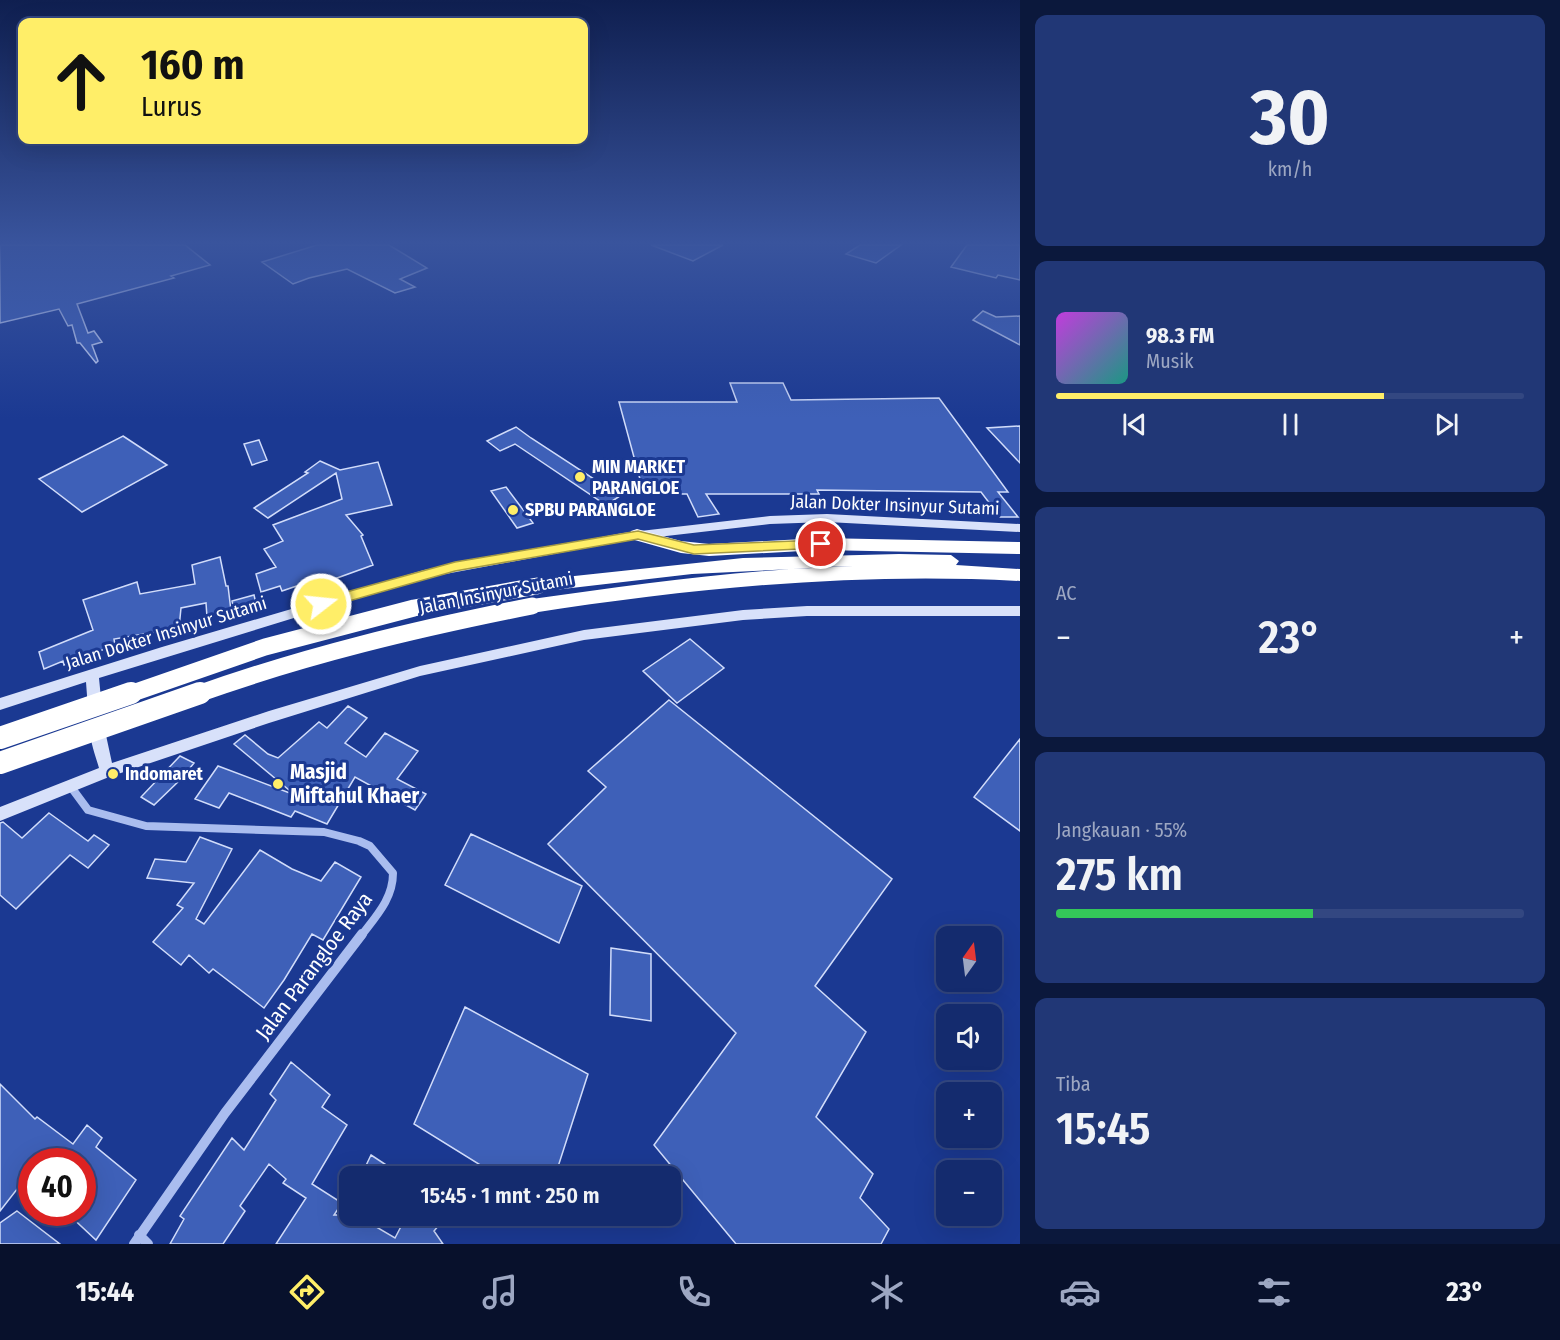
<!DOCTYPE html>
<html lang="id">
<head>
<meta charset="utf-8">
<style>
	:root { --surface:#142b6e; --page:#213776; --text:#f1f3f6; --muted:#9da7c2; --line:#334781; --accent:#ffee68 }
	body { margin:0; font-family:"Fira Sans Condensed",sans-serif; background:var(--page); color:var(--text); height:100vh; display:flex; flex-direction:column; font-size:22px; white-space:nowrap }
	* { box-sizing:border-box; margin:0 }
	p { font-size:20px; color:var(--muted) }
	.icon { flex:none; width:33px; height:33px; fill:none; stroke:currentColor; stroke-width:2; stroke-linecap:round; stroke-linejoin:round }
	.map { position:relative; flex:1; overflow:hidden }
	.details { display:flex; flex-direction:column; gap:15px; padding:15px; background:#0b183c; width:540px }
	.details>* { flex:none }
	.guide { position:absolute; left:18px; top:18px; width:570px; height:126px; border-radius:12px; box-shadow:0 6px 24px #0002,0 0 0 2px var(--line); background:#ffee68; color:#111; overflow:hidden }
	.needle { width:39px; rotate:14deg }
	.tools { position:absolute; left:936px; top:926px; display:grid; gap:12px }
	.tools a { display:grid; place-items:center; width:66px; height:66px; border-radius:12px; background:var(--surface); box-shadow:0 6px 24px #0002,0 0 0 2px var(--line); font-size:30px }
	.speed { position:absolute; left:18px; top:1148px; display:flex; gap:12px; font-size:30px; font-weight:700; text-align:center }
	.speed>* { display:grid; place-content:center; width:78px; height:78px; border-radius:50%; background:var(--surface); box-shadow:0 6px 24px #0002,0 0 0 2px var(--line); line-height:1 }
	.speed .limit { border:9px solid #d22; background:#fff; color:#111 }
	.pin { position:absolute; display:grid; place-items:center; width:51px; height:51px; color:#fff; margin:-26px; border:3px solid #fff; border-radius:50%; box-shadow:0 2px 6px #0007 }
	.me { position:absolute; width:66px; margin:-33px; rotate:74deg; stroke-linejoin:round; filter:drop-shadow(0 0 4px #0008) }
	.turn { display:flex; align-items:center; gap:21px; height:126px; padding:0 24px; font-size:27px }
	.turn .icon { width:78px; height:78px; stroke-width:2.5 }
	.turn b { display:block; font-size:42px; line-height:51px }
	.big { font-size:45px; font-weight:600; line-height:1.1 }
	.details .card { flex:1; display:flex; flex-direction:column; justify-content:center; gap:9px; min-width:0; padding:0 21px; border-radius:12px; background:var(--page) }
	.details .dial { align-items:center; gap:0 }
	.dial b { font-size:78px; line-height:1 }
	.song { display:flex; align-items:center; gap:18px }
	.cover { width:72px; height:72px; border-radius:9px; background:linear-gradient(135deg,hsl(290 70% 55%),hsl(170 70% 35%)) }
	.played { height:6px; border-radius:3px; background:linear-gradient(90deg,var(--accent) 70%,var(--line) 70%) }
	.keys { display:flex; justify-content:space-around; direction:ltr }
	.heat { display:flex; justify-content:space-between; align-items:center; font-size:33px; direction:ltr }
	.charge { height:9px; border-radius:4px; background:linear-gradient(90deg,#34c759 55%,var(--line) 0) }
	.trip { position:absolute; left:339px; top:1166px; width:342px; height:60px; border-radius:12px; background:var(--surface); box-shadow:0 6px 24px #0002,0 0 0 2px var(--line); font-weight:600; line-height:60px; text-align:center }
	.menu { display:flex; height:96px; justify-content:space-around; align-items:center; background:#08112c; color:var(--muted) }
	.menu .icon { width:42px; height:42px }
	.menu .current { color:var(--accent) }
	.menu b { font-size:27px; color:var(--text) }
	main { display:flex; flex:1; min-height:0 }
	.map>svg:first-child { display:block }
	.building { fill:#3e60b8; stroke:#d1dcfa; stroke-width:1.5 }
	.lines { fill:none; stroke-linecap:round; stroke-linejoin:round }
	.street-far1 { stroke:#aabdef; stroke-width:8 }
	.street { stroke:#aabdef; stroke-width:10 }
	.secondary { fill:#d8e1fa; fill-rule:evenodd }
	.highway { fill:#fff; fill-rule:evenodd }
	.highway-bridge-far1 { stroke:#fff; stroke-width:17 }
	.highway-bridge { stroke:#fff; stroke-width:22 }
	.route { fill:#ffee68; stroke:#a69b44; stroke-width:1.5 }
	.poi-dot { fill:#ffee68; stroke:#1b3992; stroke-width:2 }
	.labels { text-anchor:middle; stroke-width:6; stroke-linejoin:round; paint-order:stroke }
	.poi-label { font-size:18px; font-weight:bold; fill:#fff; stroke:#1b3992; text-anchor:start }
	.street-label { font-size:18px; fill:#fff; stroke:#1b3992 }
	.near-poi-label { font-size:21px; font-weight:bold; fill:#fff; stroke:#1b3992; text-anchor:start }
	.near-street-label { font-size:21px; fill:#fff; stroke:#1b3992 }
</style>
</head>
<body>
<main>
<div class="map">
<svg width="1020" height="1244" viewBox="0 0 1020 1244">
	<rect width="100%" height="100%" fill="#1b3992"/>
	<path class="building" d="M 0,245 L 185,245 L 210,265 L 171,276 L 174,278 L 77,304 L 88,333 L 94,331 L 102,342 L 92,345 L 98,361 L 96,363 L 80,343 L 77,343 L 72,325 L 68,326 L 59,309 L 0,323 Z
		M 317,245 L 389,245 L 427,268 L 400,279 L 415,287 L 395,293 L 347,269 L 309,278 L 293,284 L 262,262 Z
		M 651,245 L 723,245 L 693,261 Z
		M 860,245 L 901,245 L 876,263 L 846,254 Z
		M 967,245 L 1020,245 L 1020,280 L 998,275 L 996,278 L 951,267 Z
		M 983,311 L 996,317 L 1020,316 L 1020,345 L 973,320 Z
		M 730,383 L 783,383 L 791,400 L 939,398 L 1008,492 L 998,492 L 1018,517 L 1000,517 L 981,492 L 817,490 L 819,494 L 706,494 L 719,514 L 698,517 L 687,494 L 644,494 L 619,402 L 737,402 Z
		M 1020,426 L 1020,463 L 987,428 Z
		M 516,427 L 531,438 L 620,496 L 606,505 L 515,444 L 500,451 L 487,441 Z
		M 123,436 L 167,465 L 82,512 L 39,479 Z
		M 259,440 L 267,460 L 252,465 L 244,444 Z
		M 320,461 L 340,470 L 378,462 L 392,505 L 346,515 L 363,535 L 361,536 L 373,565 L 326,582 L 323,577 L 282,591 L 280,586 L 261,592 L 256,574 L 276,567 L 264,549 L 283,541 L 273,525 L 342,499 L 336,473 L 268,518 L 254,508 L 308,473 L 305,472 Z
		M 506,487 L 533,523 L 517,528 L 491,491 Z
		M 220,557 L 226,586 L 228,586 L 231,611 L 207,617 L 206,603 L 181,608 L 179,628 L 114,639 L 115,645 L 64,665 L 63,661 L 44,669 L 39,652 L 93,630 L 83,600 L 137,582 L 140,594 L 195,584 L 192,565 Z
		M 254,595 L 257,608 L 235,614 L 232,601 Z
		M 690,639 L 724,668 L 677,703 L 643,671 Z
		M 669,700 L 892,879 L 815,986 L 866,1032 L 816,1117 L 873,1174 L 860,1198 L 889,1229 L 881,1244 L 736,1244 L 654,1145 L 736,1033 L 548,844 L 606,787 L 588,771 Z
		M 348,706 L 367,718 L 345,743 L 366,757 L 385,733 L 418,751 L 397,779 L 426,794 L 415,810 L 355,777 L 327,824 L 295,811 L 291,817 L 229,793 L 219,808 L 195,799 L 218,766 L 295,795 L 234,744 L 245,735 L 268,754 L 278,758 L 319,722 L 327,728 Z
		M 1020,739 L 1020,831 L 974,797 Z
		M 180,756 L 194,763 L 181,779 L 154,805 L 141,797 Z
		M 49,813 L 88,841 L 94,835 L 109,845 L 88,868 L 70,855 L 16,909 L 0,895 L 0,823 L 3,822 L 22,838 Z
		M 471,834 L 582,886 L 559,943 L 445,885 Z
		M 200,837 L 232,849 L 196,919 L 204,924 L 260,850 L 292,869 L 321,881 L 335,862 L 361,877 L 323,940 L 312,934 L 284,980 L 264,1008 L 213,969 L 209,973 L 189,955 L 181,965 L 153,942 L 183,908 L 177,905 L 194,883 L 147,878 L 155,859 L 186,862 Z
		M 611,948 L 651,954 L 651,1021 L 610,1015 Z
		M 465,1007 L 588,1074 L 555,1176 L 498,1176 L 414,1124 Z
		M 291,1062 L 330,1095 L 322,1107 L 347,1125 L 312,1184 L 342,1203 L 334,1215 L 356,1215 L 395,1238 L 407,1215 L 427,1215 L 439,1225 L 434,1231 L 443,1244 L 276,1244 L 306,1198 L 283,1183 L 286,1179 L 269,1164 L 240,1206 L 245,1211 L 223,1244 L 170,1244 L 184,1219 L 180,1216 L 232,1138 L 244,1150 L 276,1100 L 270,1094 Z
		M 0,1084 L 35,1119 L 37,1117 L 73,1144 L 87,1125 L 102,1138 L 96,1147 L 136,1180 L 96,1240 L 66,1212 L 82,1212 L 82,1161 L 66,1161 L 54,1150 L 47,1159 L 43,1156 L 39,1161 L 32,1161 L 32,1170 L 0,1211 Z
		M 371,1155 L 403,1176 L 361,1176 Z
		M 17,1211 L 60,1244 L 0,1244 L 0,1223 Z"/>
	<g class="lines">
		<path class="street-far1" d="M 71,787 L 88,810 L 146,826 L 324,832 L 359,841 L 370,846 L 393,873 C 393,899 376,916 361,936"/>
		<path class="street" d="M 139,1235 L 148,1244
			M 134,1244 L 225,1113 L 362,934"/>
		<path class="secondary" d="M 827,514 L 1020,524 L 1020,532 L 827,522 L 770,524 L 623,541 L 424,578 L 99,678 L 102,709 L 100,713 L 95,715 L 90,713 L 88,709 L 86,682 L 0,710 L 0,698 L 162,647 L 424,570 L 623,533 L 770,516 Z
			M 807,606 L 1020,606 L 1020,616 L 807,616 L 743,620 L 584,640 L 420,676 L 269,723 L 109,777 L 0,821 L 0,807 L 99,768 C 95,754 87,735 92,722 L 97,720 L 102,722 L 104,726 L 112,763 L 269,711 L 420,666 L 584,630 L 743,610 Z"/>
		<path class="highway" d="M 637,529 L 681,541 L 709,544 L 821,538 L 1020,542 L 1020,554 L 821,550 L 709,556 L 681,553 L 631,539 L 629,535 L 631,531 Z
			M 899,554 L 951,555 L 959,561 L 956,565 L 1020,569 L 1020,581 C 855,572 695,588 532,613 L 526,611 L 523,606 L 526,601 L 532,599 C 639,584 746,569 854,566 L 692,574 L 537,592 L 531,591 L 528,586 L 531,581 L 537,580 L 743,558 Z"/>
		<path class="highway-bridge-far1" d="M 127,695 L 265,647 L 414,608 L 537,586
			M 195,695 C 307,655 416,629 532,606"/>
		<path class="highway-bridge" d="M 0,738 L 131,693
			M 0,763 L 200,693"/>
	</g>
	<linearGradient id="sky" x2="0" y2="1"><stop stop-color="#0f1f50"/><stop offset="0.58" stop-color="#39549d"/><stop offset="1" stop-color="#39549d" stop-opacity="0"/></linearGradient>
	<rect width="1020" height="419" fill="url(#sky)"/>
	<path class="route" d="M 638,531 L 694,545 L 821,540 L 827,544 L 821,548 L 694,554 L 638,539 L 455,571 L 321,609 L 314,604 L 321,599 L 455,562 Z"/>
	<g class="poi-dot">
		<circle cx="580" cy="477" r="6"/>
		<circle cx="513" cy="510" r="6"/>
		<circle cx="113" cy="774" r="6"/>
		<circle cx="278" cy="784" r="6"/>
	</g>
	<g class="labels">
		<g class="poi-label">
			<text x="592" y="473">MIN MARKET<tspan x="592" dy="21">PARANGLOE</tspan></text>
			<text x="525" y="516">SPBU PARANGLOE</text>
			<text x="125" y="780">Indomaret</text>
		</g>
		<g class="street-label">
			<text transform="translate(895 505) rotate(2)" y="6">Jalan Dokter Insinyur Sutami</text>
			<text transform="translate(496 593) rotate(-11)" y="6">Jalan Insinyur Sutami</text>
			<text transform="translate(166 633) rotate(-17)" y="6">Jalan Dokter Insinyur Sutami</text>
		</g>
		<g class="near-poi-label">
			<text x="290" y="779">Masjid<tspan x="290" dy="24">Miftahul Khaer</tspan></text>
		</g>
		<g class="near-street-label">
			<text transform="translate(314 966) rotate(-53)" y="7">Jalan Parangloe Raya</text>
		</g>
	</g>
</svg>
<div class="tools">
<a><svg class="needle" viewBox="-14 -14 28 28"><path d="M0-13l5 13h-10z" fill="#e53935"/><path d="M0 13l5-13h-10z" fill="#9da7c2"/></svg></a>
<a><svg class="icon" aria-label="sound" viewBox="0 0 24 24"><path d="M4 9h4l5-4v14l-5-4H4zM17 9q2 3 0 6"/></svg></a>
<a>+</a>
<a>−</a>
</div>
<div class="speed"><div class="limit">40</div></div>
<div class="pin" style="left:821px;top:544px;background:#d93025"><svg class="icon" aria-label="arrive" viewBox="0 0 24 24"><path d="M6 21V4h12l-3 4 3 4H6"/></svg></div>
<svg class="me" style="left:321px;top:604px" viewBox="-20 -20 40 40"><circle r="17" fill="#ffee68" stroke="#fff" stroke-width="3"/><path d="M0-11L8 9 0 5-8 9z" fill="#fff"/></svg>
<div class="trip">15:45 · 1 mnt · 250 m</div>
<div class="guide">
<div class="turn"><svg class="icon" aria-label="ahead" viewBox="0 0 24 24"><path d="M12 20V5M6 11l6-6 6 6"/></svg><div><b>160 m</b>Lurus</div></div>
</div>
</div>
<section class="details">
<div class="card dial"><b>30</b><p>km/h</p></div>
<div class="card">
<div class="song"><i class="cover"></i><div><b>98.3 FM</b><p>Musik</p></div></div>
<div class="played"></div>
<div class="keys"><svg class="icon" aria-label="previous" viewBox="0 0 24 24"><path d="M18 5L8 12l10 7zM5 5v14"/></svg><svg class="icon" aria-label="pause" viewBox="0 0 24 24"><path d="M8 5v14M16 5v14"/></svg><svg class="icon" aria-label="next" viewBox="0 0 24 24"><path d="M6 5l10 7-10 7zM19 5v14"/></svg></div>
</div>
<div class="card"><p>AC</p>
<div class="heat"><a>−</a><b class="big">23°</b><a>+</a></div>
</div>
<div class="card"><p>Jangkauan · 55%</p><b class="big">275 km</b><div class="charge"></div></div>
<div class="card"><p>Tiba</p><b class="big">15:45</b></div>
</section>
</main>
<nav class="menu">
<b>15:44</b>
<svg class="icon current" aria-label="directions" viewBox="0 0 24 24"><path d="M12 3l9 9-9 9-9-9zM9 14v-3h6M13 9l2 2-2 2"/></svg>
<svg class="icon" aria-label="music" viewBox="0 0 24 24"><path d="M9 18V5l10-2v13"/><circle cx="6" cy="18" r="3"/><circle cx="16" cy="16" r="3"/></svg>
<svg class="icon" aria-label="phone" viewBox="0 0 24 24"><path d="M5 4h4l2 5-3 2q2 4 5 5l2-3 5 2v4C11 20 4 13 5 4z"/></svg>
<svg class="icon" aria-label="climate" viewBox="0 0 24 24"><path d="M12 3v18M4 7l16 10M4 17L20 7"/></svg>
<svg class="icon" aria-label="car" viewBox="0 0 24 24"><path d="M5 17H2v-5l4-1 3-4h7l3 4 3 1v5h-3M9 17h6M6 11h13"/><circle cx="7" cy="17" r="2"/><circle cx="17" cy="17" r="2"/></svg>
<svg class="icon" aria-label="filters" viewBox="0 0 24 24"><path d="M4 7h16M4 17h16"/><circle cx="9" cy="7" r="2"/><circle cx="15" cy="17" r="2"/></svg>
<b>23°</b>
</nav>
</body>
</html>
